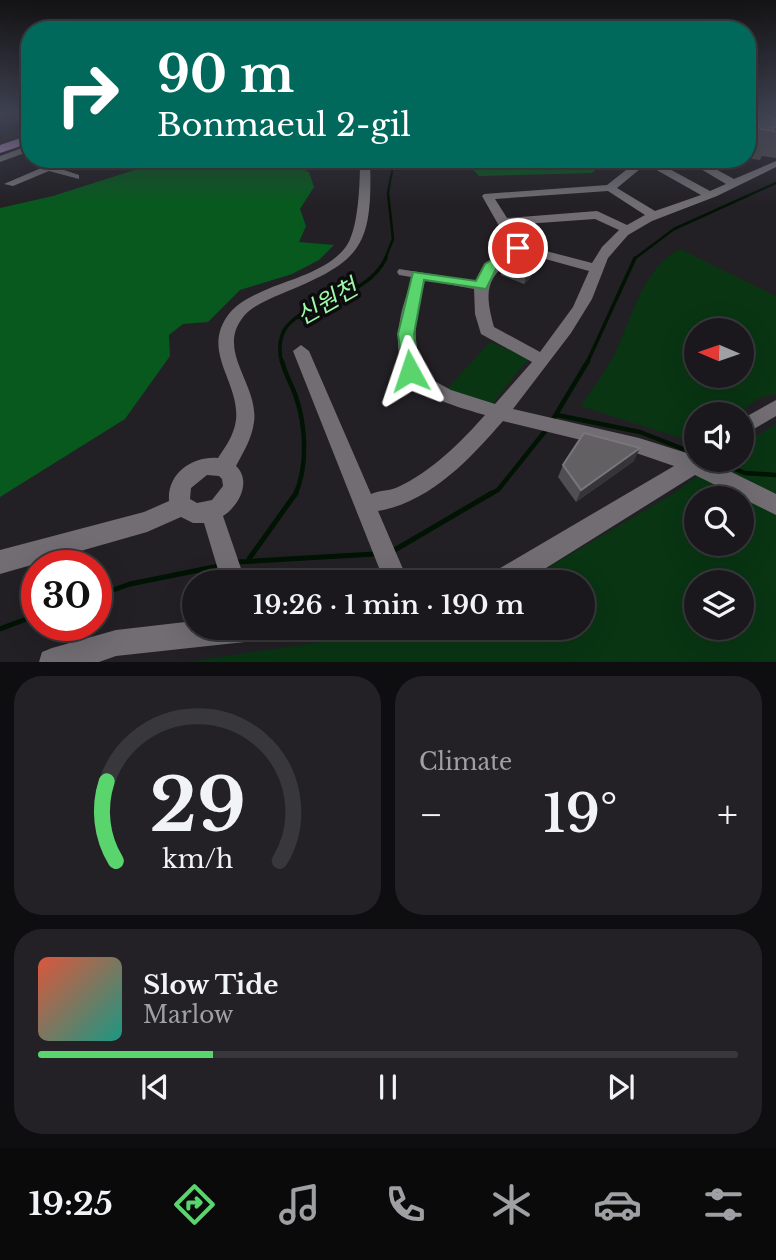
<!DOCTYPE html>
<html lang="en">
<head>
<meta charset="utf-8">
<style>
	:root { --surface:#1a181c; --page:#232125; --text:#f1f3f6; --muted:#9fa0a3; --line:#38373b; --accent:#5ad56e }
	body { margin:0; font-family:"Libre Baskerville","Noto Sans KR",serif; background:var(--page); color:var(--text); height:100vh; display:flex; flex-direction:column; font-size:26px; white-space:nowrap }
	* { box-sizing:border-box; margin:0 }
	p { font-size:23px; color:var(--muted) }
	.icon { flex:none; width:38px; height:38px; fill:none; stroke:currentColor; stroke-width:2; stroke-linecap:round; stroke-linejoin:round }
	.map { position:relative; height:662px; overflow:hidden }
	.side { display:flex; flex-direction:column; gap:14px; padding:14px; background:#0e0d0f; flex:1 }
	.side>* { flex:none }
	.top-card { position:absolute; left:21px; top:21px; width:735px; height:147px; border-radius:28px; box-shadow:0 7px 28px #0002,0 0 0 2px var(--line); background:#00695c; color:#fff; overflow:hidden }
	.needle { width:46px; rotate:272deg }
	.buttons { position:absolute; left:684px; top:318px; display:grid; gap:14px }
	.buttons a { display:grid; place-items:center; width:70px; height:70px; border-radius:50%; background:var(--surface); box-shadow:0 7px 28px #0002,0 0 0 2px var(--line); font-size:35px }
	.speed { position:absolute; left:21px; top:550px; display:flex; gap:14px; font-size:35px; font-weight:700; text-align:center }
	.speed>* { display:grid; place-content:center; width:91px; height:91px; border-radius:50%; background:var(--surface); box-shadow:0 7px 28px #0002,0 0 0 2px var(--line); line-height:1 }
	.speed .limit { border:10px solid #d22; background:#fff; color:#111 }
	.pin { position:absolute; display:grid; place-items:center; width:60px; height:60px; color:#fff; margin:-30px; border:4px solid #fff; border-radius:50%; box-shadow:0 2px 7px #0007 }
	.me { position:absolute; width:77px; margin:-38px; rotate:355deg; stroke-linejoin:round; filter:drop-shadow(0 0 5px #0008) }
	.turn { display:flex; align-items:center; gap:24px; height:147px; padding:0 21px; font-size:32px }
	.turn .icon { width:91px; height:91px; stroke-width:2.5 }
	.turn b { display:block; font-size:49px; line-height:60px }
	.big { font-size:52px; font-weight:600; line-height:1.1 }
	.side .widget { flex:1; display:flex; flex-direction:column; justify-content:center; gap:10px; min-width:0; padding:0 24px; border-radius:28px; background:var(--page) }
	.side .dial { align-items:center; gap:0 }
	.dial svg { height:182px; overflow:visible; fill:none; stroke:var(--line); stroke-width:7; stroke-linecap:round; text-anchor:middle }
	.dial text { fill:var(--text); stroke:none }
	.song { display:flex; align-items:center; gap:21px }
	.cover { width:84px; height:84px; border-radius:10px; background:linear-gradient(135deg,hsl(10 70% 55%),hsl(170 70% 35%)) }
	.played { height:7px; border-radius:4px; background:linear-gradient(90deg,var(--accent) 25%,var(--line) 25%) }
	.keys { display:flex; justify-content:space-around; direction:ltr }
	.heat { display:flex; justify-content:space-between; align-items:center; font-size:38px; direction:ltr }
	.side .tiles { flex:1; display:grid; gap:14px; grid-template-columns:1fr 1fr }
	.widget:last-child { grid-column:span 2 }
	.trip { position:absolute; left:182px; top:570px; width:413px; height:70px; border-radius:35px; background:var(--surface); box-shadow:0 7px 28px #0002,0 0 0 2px var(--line); font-weight:600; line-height:70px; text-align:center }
	.menu { display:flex; height:112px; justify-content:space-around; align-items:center; background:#0a0a0b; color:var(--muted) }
	.menu .icon { width:49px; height:49px }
	.menu .current { color:var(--accent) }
	.menu b { font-size:32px; color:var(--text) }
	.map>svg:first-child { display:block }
	.green { fill:#093513; fill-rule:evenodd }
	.forest { fill:#07591e }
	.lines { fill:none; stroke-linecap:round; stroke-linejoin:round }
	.stream-far4 { stroke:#011303; stroke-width:2 }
	.stream-far3 { stroke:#011303; stroke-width:2.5 }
	.stream-far2 { stroke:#011303; stroke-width:3.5 }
	.stream-far1 { stroke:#011303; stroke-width:4.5 }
	.stream { stroke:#011303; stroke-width:5 }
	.minor { fill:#716d73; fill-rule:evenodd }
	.major { fill:#a8b; fill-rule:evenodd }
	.wall { fill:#514e53 }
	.shaded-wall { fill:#373439 }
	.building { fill:#636064; stroke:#79767b; stroke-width:2 }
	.route { fill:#5ad56e; stroke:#3a8a48; stroke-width:2 }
	.labels { text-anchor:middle; stroke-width:7; stroke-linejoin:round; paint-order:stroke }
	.water-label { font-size:24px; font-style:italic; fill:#9cfba7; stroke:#0c0b0d }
</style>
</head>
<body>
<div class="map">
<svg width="776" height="662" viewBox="0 0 776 662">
	<rect width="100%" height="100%" fill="#232025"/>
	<path class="green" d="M 680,249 L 776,296 L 776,394 L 759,398 L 736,415 L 696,415 L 696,443 L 581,406 C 593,388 607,370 616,351 C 633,315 643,268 680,249 ZM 696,331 L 742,331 L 742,376 L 696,376 Z
		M 490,342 L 529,358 L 492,404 L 446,390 Z
		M 776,424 L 776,661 L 187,662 L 414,628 L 583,628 L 583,583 L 522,583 L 676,492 L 719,460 L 742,460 L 742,445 ZM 696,499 L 742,499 L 742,544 L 696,544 ZM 696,583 L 742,583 L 742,628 L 696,628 Z"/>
	<path class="forest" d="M 158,159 C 207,159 265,150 309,172 L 314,187 L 300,209 L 306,226 L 299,242 L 334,245 L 319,260 L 292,274 L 240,290 L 208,322 L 183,324 L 169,335 L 170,356 L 125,419 L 0,497 L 0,208 L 53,196 L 147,166 Z
		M 429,159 L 607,159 L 592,173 L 479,176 L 466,162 Z"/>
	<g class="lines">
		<path class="stream-far4" d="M 391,178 L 394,159"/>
		<path class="stream-far3" d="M 385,259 L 393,239 L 388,193 L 391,176
			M 634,259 L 674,229 L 776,183"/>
		<path class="stream-far2" d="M 282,363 C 278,350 279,332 291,322 C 317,298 368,296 386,258
			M 587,363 L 635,258"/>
		<path class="stream-far1" d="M 282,361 C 285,374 292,385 296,397 C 306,426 308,467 295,495
			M 557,415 L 640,432 L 696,454
			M 552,421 L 588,361
			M 712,460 L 745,473 L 776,475
			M 489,495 L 498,490 L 546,430"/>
		<path class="stream" d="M 393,551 L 492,493
			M 249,559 L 296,493
			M 237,562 L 375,554
			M 96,596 L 130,584 L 219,566
			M 0,629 L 37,615"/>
		<path class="minor" d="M 30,145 L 30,151 L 0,162 L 0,156 Z
			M 62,159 L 76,159 L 58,168 L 79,175 L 79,179 L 49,171 L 13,186 L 4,184 Z
			M 121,159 L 136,159 L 137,161 L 132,164 Z
			M 360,159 L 370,159 C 373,249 361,261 281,294 C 267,300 249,307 241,320 C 218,353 259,386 254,422 C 252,438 244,451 236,466 C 252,481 239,506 223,516 L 246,583 L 222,583 L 204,523 L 193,523 L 181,517 L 147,532 L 0,574 L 0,550 L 144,512 L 169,501 C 167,473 193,456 218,458 C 226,446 234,435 236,420 C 240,383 203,354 226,318 C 236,302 254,295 270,288 C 295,278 327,270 345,248 C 359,231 360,181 360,159 ZM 207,475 L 219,476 L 222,479 L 223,486 L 212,500 L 197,503 L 190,499 L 191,488 Z
			M 640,159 L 651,159 L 710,191 L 726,184 L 684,159 L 697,159 L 734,179 L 776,161 L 776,167 L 717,196 L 652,221 L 628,235 L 608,258 L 592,299 L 571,333 L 513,409 L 639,438 L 693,455 L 696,454 L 696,460 L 707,460 L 776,494 L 776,515 L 695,475 L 522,583 L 487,583 L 490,574 L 674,466 L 639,454 L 503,421 C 469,460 430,502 378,511 L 409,583 L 385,583 L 293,351 L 301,345 L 309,351 L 371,494 C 380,490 390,491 398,487 C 431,472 461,442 485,415 C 430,399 388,387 400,320 C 402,305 409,292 411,277 L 399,275 L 397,272 L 399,269 L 476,281 L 490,263 L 511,247 L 482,196 L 484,194 L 607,185 ZM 646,164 L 701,195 L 655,211 L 617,188 ZM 608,191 L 645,215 L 627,225 L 597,211 L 507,218 L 495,199 ZM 595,219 L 619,230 L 602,247 L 592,263 L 523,245 L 511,225 ZM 520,252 L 589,271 L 573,307 L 540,352 L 494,327 C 483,287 487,277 520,252 ZM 425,280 L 474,289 L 475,314 L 481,334 L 532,362 L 495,404 L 451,390 L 427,377 L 418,367 L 415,324 Z
			M 776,400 L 776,416 L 742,436 L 742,419 Z
			M 194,621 L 194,628 L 267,628 L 263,637 L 254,641 L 116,656 L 99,662 L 39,662 L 42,652 L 52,648 L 116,630 Z"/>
		<path class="major" d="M 30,135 L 30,143 L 0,153 L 0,145 Z"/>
	</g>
	<path class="wall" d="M 747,112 L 766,112 L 765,113 L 768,115 L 770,112 L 776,112 L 776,158 L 762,156 L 760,160 L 747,158 Z
		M 344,159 L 357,159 L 357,166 L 344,166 Z
		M 711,159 L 730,159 L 726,170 L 722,170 L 712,164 Z
		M 502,267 L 533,269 L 531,277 L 524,284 L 501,275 Z
		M 634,461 L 576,502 L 558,477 L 563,465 Z"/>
	<path class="shaded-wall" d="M 533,269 L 531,277 L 524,284 L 526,276 Z
		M 640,448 L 634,461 L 576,502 L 581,490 Z"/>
	<path class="building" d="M 753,112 L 764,112 L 776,120 L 776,127 L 772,127 L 774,131 L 761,129 Z
		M 509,260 L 533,269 L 526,276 L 502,267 Z
		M 584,433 L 640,448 L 581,490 L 563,465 Z"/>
	<linearGradient id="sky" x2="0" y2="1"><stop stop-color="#131214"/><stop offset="0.55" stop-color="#3f4251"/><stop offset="1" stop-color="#3f4251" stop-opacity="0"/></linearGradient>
	<rect width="776" height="205" fill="url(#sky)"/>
	<path class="route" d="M 518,244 L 525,248 L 523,250 L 496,269 L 486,289 L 424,280 L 414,334 L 419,371 L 416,375 L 404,375 L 398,334 L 413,272 L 476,281 L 485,264 Z"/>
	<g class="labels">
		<g class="water-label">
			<text transform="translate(327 302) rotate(-30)" y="8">신원천</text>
		</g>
	</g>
</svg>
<div class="buttons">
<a><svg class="needle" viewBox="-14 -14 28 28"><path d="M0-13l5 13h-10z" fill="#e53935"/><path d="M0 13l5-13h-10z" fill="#9fa0a3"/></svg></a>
<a><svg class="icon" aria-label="sound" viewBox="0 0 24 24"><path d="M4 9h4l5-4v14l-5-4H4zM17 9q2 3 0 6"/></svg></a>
<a><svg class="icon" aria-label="search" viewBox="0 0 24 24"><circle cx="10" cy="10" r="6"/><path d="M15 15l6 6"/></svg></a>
<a><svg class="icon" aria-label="layers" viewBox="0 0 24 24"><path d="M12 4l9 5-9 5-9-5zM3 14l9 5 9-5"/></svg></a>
</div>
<div class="speed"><div class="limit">30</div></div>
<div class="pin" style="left:518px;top:248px;background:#d93025"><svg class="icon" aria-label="arrive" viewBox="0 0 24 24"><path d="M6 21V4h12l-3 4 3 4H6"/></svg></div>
<svg class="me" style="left:410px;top:371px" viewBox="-20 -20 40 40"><path d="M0-17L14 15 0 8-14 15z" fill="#5ad56e" stroke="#fff" stroke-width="4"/></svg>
<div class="trip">19:26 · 1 min · 190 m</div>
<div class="top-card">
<div class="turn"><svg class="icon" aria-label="right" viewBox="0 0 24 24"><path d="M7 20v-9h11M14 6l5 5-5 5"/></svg><div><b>90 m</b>Bonmaeul 2-gil</div></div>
</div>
</div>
<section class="side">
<div class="tiles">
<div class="widget dial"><svg viewBox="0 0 100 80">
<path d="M14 69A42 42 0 1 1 86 69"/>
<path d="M14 69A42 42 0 0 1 10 34" stroke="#5ad56e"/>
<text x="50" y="56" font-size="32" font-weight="700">29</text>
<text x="50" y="72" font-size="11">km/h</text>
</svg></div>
<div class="widget"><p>Climate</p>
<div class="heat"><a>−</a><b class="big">19°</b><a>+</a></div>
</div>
<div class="widget">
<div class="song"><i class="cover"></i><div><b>Slow Tide</b><p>Marlow</p></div></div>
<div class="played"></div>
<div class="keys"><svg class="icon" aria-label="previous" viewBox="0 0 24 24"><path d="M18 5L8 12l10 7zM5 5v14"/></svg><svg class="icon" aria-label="pause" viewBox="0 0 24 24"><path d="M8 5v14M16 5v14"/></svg><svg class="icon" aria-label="next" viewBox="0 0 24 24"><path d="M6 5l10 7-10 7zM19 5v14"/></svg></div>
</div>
</div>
</section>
<nav class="menu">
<b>19:25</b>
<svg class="icon current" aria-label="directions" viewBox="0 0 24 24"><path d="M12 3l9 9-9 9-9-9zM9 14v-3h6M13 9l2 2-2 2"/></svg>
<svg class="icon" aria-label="music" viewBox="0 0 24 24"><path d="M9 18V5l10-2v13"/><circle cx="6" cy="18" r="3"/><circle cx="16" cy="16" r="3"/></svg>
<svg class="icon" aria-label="phone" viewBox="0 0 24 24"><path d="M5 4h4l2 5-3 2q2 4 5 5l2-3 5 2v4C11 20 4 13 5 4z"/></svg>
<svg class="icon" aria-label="climate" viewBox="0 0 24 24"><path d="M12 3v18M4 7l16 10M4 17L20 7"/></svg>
<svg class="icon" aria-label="car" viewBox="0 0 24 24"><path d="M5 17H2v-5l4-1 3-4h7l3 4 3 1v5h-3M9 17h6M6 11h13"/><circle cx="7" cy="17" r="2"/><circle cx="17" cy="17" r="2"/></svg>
<svg class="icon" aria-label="filters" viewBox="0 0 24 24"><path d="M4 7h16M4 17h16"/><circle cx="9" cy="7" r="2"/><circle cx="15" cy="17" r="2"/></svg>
</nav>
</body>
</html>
